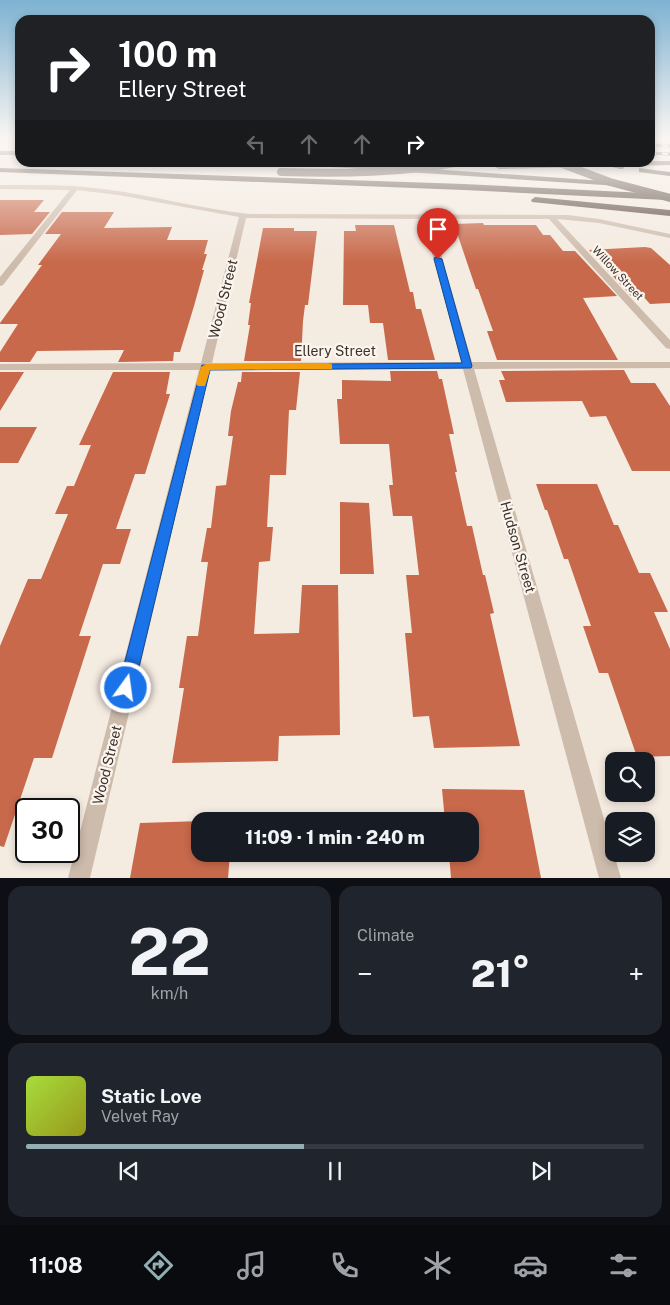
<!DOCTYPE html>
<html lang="en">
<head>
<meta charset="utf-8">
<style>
	:root { --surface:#171b24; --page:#20242c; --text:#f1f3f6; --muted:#9ea1a6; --line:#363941; --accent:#92aeb2 }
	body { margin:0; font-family:"Public Sans",sans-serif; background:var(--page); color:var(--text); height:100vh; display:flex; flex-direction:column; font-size:19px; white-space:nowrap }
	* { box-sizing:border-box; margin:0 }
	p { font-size:16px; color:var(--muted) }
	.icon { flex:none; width:28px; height:28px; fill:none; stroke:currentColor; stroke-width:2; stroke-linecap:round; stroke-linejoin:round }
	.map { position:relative; height:878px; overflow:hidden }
	.side { display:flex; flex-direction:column; gap:8px; padding:8px; background:#0d0f14; flex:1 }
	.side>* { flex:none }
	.hud { position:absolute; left:15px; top:15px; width:640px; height:152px; border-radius:15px; box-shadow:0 2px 8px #0003; background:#202124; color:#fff; overflow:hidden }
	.fabs { position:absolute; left:605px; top:752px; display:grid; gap:10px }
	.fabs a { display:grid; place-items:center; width:50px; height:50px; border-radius:10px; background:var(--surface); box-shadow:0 2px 8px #0003; font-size:25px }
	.speed { position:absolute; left:15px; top:798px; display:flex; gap:10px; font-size:25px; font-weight:700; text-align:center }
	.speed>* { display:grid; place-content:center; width:65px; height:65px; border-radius:50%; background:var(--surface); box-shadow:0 2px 8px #0003; line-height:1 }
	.speed .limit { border:2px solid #111; border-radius:8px; background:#fff; color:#111 }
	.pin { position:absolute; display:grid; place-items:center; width:42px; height:42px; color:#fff; margin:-51px -21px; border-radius:50% 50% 50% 0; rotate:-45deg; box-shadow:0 0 5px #0007 }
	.pin .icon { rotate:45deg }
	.me { position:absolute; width:55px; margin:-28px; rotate:14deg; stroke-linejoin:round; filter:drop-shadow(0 0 4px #0008) }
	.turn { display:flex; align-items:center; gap:18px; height:105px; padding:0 20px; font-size:22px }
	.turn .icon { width:65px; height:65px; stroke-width:2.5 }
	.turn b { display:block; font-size:35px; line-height:42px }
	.lanes { display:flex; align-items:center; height:48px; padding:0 20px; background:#0003; justify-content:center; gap:25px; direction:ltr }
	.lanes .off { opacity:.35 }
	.big { font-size:38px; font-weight:800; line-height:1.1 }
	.side .card { flex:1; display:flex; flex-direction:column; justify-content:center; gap:8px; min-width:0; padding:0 18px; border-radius:15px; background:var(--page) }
	.side .dial { align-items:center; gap:0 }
	.dial b { font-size:65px; line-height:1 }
	.song { display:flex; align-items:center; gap:15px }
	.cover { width:60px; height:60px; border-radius:8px; background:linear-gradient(135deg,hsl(80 70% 55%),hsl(60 70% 35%)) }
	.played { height:5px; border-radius:2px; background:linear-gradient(90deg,var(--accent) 45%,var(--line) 45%) }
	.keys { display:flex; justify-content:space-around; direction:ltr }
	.heat { display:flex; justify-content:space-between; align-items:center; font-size:28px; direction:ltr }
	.side .tiles { flex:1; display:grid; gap:8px; grid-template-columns:1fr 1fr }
	.card:last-child { grid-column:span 2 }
	.trip { position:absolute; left:191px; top:812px; width:288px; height:50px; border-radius:15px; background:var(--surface); box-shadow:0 2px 8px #0003; font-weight:800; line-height:50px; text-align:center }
	.tab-bar { display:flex; height:80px; justify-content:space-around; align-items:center; background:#090b0e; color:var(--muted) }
	.tab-bar .icon { width:35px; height:35px }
	.tab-bar .active { color:var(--accent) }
	.tab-bar b { font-size:22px; color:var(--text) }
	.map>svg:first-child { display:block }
	.building { fill:#c8694b }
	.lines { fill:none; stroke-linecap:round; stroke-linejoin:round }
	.street { fill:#cdbbac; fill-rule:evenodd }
	.highway { fill:#5c4a42; fill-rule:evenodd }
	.rail-casing { stroke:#3b302b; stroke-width:3 }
	.rail { stroke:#fbf5ee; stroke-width:2; stroke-dasharray:6; stroke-linecap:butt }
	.highway-bridge { stroke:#5c4a42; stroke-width:8 }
	.route { fill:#1a73e8; stroke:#114b97 }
	.slow { fill:#f59e0b }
	.labels { text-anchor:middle; stroke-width:4.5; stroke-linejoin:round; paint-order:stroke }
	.far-street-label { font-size:11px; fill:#3b302b; stroke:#fbf5ee }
	.street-label { font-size:14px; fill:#3b302b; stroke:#fbf5ee }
</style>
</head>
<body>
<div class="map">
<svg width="670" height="878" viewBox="0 0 670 878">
	<rect width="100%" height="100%" fill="#f4ebe1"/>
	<path class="building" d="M 0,200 L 44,200 L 34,212 L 50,212 L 32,234 L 0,235 Z
		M 62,212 L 114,212 L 104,228 L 172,227 L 167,240 L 208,240 L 204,254 L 207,254 L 202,270 L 204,270 L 194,306 L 180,352 L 174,352 L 173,361 L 118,362 L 124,350 L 37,351 L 30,362 L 0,362 L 0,352 L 18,324 L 0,324 L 0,323 L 42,265 L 38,265 L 61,234 L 45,234 Z
		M 483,223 L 484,225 L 536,225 L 543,235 L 550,235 L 563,251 L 575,251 L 617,296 L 583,298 L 618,360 L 497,360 L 487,331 L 493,331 L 478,289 L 476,289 L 454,224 Z
		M 355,225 L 394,225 L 410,292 L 413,292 L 416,309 L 421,309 L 435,360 L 388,360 L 383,323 L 370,323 L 368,305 L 343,305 L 344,231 L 356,231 Z
		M 263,228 L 294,228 L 294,231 L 317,231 L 308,305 L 305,305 L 303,321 L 301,361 L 244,361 L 250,325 L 248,325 L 251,303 L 249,303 Z
		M 645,247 L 651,248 L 670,265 L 670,303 L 650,304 L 642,295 L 631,296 L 589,250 Z
		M 624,370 L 631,383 L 655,383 L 670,406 L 670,471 L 632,471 L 606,416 L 590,417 L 582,401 L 506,402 L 499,380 L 505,380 L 501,371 Z
		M 390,371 L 437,371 L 439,379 L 442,379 L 454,434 L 449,434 L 457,472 L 455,472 L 467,526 L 472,526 L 483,575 L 485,575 L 494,613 L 490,614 L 520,746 L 434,748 L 429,716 L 413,717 L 405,633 L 412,633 L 406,575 L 419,575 L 412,516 L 393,516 L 389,485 L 393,485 L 389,444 L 340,444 L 337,399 L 342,399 L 342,380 L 391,381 Z
		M 0,372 L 24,372 L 0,411 Z
		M 113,372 L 170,372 L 166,394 L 170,394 L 145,474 L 135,474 L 116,529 L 131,529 L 120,564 L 103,564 L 79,636 L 91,636 L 52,758 L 34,758 L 4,847 L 0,846 L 0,646 L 28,579 L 41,579 L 68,514 L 55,514 L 67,486 L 74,486 L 91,445 L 79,445 Z
		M 242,372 L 300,372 L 296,410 L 289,410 L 286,475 L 270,475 L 267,527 L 273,527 L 270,561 L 259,562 L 254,634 L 299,633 L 302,585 L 338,585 L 340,735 L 279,736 L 278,761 L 172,763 L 184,688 L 179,688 L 187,636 L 198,636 L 208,562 L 201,562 L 207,528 L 211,528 L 216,486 L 226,485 L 233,436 L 228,436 L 231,411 L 238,382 L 241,382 Z
		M 0,427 L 37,427 L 18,463 L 0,463 Z
		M 536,484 L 597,484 L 614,525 L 618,525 L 639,573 L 650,573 L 668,612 L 654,612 L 670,649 L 670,756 L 637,757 L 608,673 L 599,673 L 583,626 L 591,626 L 568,559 L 564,559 L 547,510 L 545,510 Z
		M 340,502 L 369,503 L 374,574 L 340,574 Z
		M 442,789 L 524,790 L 541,878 L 451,878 L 449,854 L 470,854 L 470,821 L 445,821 Z
		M 233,820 L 200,821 L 200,854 L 230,854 L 228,878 L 130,878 L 140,823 Z"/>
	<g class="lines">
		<path class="street" d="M 0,185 C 34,185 69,184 103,189 C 152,195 200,209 250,214 L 568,215 L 599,219 L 670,234 L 670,238 L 599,223 L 557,219 L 670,340 L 670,349 L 666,348 L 549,219 L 431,219 L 472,362 L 670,362 L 670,368 L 474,369 L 621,878 L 599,878 L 463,369 L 210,370 L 90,878 L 68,878 L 199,370 L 0,370 L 0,364 L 201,363 L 239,217 L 118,195 L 77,190 L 3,285 L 0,286 L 0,277 L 70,190 L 0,189 ZM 246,218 L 423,219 L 461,362 L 212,363 Z"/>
		<path class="highway" d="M 0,151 L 20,151 L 20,155 L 0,155 Z
			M 650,161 L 670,161 L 670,165 L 499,169 L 495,167 L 499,165 Z
			M 282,162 L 329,162 L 619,182 L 623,184 L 619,186 L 286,164 Z
			M 0,168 L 464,184 L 666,194 L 670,197 L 666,200 L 464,190 L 0,172 Z
			M 639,168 L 670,172 L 670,176 L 639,172 Z
			M 535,197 L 670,210 L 670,216 L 532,202 L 531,200 Z"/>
		<g class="rail-casing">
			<path id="rail" d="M 650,145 L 670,146
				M 650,153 L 670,154"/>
		</g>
		<use href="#rail" class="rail"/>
		<path class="highway-bridge" d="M 557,162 L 610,182 L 670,198
			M 609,162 L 621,165
			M 281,172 C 342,174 401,173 461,162"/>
	</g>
	<linearGradient id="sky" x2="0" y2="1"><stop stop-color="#7eb2d2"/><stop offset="0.53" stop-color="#faf6f2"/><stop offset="1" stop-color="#faf6f2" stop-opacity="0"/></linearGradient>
	<rect width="670" height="262" fill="url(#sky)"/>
	<path class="route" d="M 435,257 L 442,259 L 472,366 L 471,368 L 210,370 L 134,688 L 132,693 L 126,696 L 120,693 L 118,688 L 202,365 L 462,363 L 434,259 Z"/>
	<path class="slow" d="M 328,363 L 332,364 L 332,369 L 210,370 L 205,386 L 198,386 L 196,384 L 201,367 L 206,364 Z"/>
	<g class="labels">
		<g class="far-street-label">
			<text transform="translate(618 273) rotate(47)" y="4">Willow Street</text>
		</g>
		<g class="street-label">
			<text transform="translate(223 299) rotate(-76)" y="5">Wood Street</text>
			<text x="335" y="356">Ellery Street</text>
			<text transform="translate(518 547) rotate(74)" y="5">Hudson Street</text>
			<text transform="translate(107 765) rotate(-76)" y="5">Wood Street</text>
		</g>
	</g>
</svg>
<div class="fabs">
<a><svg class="icon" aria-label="search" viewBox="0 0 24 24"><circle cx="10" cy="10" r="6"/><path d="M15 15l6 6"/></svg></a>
<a><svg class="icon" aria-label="layers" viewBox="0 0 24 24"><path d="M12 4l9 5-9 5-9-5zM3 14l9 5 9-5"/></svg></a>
</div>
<div class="speed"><div class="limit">30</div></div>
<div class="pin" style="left:438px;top:259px;background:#d93025"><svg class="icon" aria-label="arrive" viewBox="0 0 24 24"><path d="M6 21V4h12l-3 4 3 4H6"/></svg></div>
<svg class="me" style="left:126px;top:688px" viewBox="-20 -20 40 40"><circle r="17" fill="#1a73e8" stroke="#fff" stroke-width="3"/><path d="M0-11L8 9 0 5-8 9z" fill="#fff"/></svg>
<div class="trip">11:09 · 1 min · 240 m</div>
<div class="hud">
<div class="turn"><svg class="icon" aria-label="right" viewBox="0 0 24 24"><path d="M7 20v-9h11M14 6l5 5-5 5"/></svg><div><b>100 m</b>Ellery Street</div></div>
<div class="lanes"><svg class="icon off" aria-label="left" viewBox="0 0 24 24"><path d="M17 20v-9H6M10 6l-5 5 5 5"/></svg><svg class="icon off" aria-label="ahead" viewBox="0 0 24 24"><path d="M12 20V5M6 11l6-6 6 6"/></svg><svg class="icon off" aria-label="ahead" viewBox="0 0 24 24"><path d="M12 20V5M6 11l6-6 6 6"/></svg><svg class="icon" aria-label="right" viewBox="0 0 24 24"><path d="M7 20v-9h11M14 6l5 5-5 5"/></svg></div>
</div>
</div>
<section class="side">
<div class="tiles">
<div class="card dial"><b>22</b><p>km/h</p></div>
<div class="card"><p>Climate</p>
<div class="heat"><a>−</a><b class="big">21°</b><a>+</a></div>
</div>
<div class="card">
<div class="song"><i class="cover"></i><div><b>Static Love</b><p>Velvet Ray</p></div></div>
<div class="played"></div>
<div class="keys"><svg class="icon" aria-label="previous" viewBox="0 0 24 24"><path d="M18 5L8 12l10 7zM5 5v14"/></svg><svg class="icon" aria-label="pause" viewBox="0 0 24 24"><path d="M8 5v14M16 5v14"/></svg><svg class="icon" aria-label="next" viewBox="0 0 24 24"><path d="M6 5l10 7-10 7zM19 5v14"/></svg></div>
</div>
</div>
</section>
<nav class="tab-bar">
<b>11:08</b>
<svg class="icon active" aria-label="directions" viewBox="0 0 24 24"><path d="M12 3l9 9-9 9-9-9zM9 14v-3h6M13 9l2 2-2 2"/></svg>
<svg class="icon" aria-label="music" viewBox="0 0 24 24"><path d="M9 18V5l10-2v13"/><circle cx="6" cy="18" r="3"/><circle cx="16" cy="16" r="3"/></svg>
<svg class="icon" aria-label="phone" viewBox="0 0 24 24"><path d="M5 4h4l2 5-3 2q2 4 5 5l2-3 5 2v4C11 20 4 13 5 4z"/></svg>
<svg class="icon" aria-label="climate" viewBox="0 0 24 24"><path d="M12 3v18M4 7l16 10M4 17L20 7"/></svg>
<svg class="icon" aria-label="car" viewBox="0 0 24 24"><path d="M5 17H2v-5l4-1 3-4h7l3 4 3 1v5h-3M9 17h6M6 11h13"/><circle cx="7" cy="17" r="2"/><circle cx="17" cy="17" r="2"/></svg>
<svg class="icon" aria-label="filters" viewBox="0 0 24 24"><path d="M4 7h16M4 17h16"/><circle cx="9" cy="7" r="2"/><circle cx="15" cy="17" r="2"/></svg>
</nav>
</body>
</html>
